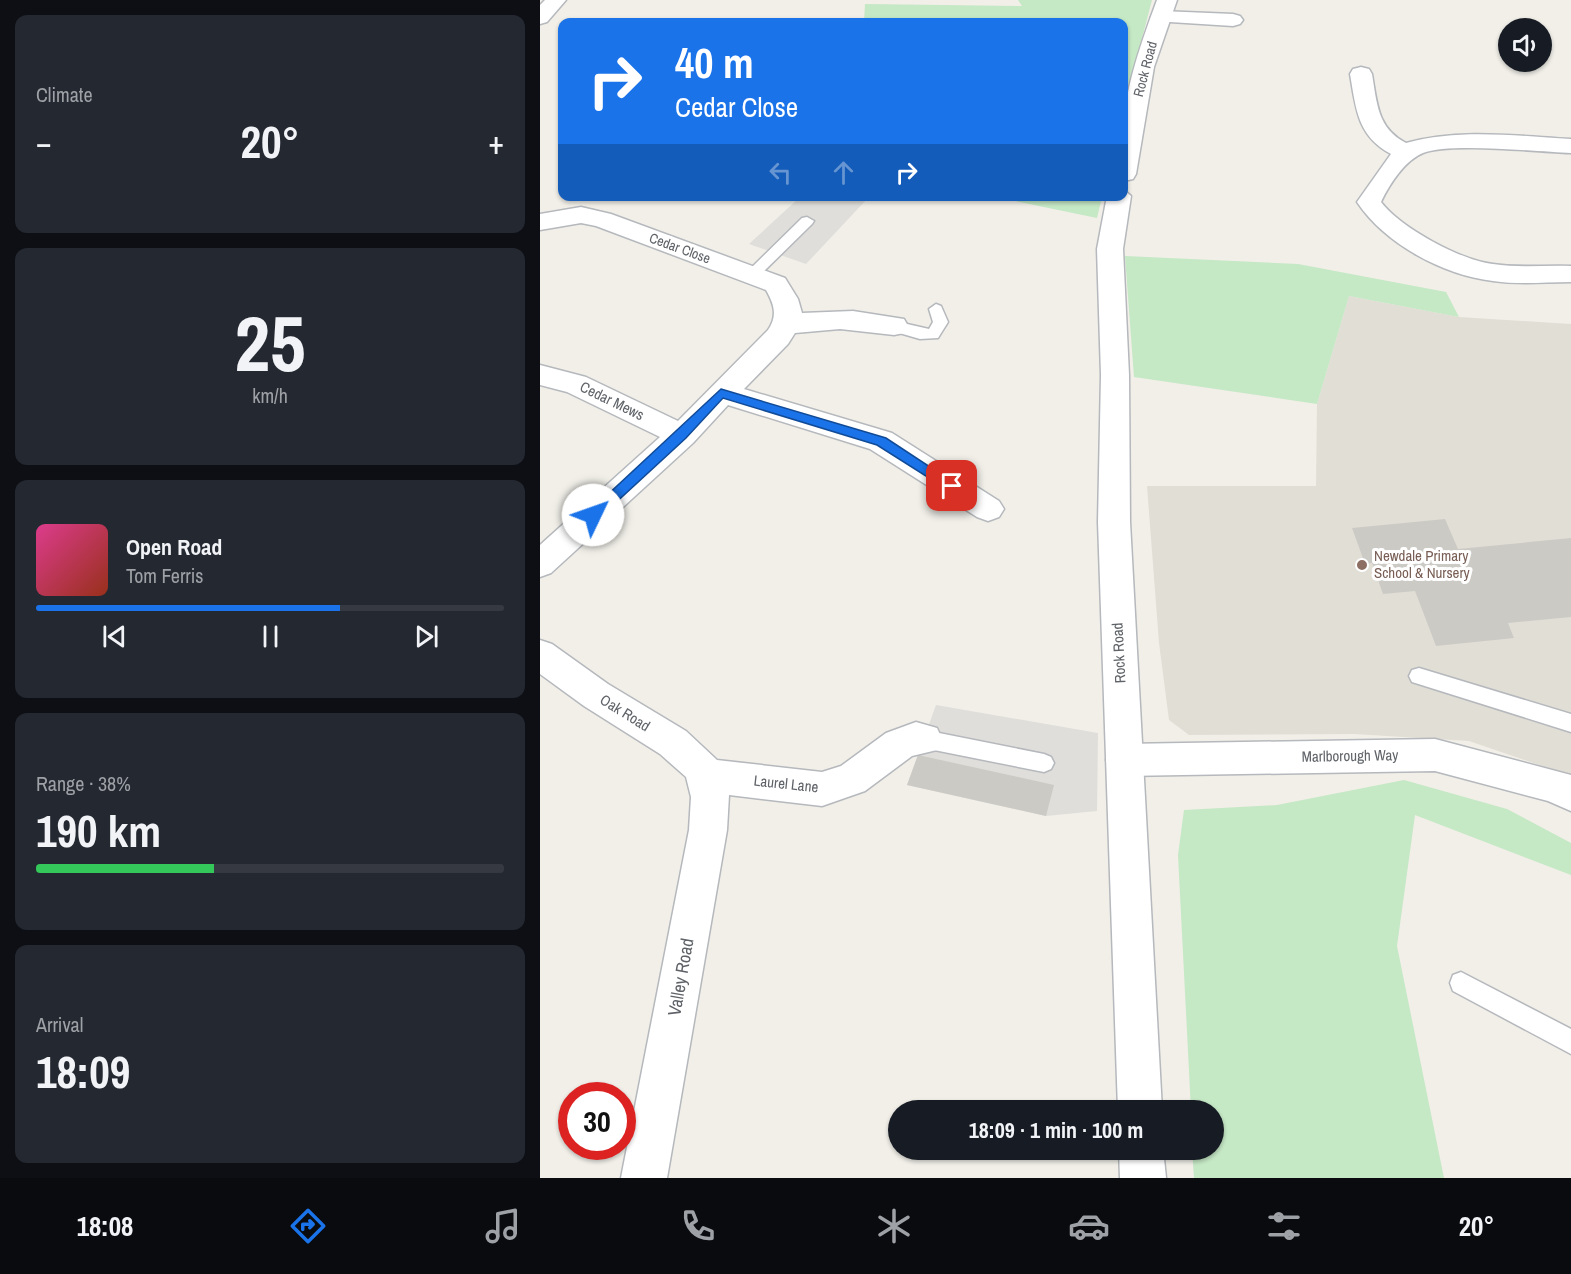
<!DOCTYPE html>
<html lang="en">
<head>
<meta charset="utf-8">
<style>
	:root { --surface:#171b24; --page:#242831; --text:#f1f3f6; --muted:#9ea1a6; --line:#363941; --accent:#1a73e8 }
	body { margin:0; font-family:"Archivo Narrow",sans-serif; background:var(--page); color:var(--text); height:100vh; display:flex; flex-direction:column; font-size:22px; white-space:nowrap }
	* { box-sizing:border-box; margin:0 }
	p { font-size:20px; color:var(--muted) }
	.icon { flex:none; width:33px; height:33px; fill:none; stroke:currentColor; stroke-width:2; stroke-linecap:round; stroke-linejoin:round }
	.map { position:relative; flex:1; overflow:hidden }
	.side { display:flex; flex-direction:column; gap:15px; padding:15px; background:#0d0f14; width:540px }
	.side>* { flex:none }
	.hud { position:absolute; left:18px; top:18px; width:570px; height:183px; border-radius:12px; box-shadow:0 2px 4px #0004; background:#1a73e8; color:#fff; overflow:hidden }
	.controls { position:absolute; left:958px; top:18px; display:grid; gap:12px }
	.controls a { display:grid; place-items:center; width:54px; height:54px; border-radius:50%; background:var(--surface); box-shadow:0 2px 4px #0004; font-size:30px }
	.speed { position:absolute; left:18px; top:1082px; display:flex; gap:12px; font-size:30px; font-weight:700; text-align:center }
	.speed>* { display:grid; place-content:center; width:78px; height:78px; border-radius:50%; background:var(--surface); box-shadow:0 2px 4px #0004; line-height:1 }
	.speed .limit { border:9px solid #d22; background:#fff; color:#111 }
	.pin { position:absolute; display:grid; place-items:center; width:51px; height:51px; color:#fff; margin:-26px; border-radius:12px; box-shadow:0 3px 9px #0006 }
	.me { position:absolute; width:66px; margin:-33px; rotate:48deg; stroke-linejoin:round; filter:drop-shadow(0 0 4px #0008) }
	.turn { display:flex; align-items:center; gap:21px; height:126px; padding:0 18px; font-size:27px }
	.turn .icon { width:78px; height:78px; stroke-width:2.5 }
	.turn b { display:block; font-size:42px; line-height:51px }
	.lanes { display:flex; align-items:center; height:57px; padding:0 18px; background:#0003; justify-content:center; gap:30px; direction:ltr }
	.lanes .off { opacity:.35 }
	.big { font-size:45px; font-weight:700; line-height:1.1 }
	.side .tile { flex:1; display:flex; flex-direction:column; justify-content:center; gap:9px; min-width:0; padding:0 21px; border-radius:12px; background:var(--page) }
	.side .dial { align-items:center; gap:0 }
	.dial b { font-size:78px; line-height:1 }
	.song { display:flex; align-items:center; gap:18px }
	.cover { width:72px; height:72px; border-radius:9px; background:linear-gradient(135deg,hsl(330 70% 55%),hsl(10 70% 35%)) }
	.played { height:6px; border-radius:3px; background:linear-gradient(90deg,var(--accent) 65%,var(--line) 65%) }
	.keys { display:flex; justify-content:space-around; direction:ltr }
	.heat { display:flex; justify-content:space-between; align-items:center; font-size:33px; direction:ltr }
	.charge { height:9px; border-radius:4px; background:linear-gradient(90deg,#34c759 38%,var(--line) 0) }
	.trip { position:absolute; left:348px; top:1100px; width:336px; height:60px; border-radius:30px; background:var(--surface); box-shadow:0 2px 4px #0004; font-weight:700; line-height:60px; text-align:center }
	.tab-bar { display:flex; height:96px; justify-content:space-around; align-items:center; background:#090b0e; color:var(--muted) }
	.tab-bar .icon { width:42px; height:42px }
	.tab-bar .current { color:var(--accent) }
	.tab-bar b { font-size:27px; color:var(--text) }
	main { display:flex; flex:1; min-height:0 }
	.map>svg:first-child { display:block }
	.industrial { fill:#e0deda }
	.education { fill:#e1ded6 }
	.green { fill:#c5e8c5 }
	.building { fill:#cccac5 }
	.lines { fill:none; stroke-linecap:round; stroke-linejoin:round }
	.service-casing { stroke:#b5b8bc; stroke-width:3 }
	.minor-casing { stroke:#b5b8bc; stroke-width:3 }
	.tertiary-casing { stroke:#b5b8bc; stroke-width:3 }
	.service { fill:#fff; fill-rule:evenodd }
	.minor { fill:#fff; fill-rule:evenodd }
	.tertiary { fill:#fff; fill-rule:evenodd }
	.route { fill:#1a73e8; stroke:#114b97; stroke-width:1.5 }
	.education-dot { fill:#8d6e63; stroke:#fff; stroke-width:2 }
	.labels { text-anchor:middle; stroke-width:6; stroke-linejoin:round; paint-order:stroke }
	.far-street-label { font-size:14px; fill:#5f6368; stroke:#fff }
	.street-label { font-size:15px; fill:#5f6368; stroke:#fff }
	.education-label { font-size:15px; fill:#785e54; stroke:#fff; text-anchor:start }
	.near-street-label { font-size:18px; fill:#5f6368; stroke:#fff }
</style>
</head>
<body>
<main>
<section class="side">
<div class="tile"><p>Climate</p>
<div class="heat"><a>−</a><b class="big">20°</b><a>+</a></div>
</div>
<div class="tile dial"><b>25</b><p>km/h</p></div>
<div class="tile">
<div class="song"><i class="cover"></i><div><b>Open Road</b><p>Tom Ferris</p></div></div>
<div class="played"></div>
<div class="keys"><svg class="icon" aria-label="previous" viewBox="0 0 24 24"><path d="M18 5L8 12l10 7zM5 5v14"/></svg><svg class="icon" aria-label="pause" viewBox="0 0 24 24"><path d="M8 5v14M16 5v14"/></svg><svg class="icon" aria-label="next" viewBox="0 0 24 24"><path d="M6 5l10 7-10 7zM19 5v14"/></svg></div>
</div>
<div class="tile"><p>Range · 38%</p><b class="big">190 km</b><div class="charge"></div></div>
<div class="tile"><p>Arrival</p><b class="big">18:09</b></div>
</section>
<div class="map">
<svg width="1031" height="1178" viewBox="0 0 1031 1178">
	<rect width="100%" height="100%" fill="#f1efe8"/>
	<path class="industrial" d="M 260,197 L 329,197 L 266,264 L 209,244 Z
		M 396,705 L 558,733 L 557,811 L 506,816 L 367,785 Z"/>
	<path class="education" d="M 809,296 L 919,317 L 1031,324 L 1031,776 L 929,741 L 814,734 L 649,735 L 629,720 L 619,643 L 607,486 L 776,486 L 777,404 Z"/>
	<path class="green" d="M 478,0 L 612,0 L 584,107 L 584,22 L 324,22 L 325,4 L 482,6 Z
		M 456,197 L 562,196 L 562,197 L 557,218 Z
		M 585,256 L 758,264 L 906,292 L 919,317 L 809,296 L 777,404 L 594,377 Z
		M 864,780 L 967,809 L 1031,843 L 1031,875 L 875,815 L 857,946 L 904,1178 L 654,1178 L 652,1149 L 674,1149 L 674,1110 L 651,1110 L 638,855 L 644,810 L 737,805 Z"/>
	<path class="building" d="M 905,519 L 918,549 L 1031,538 L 1031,617 L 968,623 L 974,638 L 896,646 L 875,591 L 843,594 L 832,563 L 825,564 L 812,528 Z
		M 378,755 L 514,785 L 506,816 L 367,785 Z"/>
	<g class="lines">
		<g class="service-casing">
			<path id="service" d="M 267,217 L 274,221 L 272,224 L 217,278 L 207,278 L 205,275 L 207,272 L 262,218 Z
				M 396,304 L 401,306 L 408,322 L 398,338 L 380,339 L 349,330 L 347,326 L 354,321 L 389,329 L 393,322 L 389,309 Z
				M 879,668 L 1031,714 L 1031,732 L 872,682 L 869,676 L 872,670 Z
				M 384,730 L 504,754 L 511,757 L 514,763 L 511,769 L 504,772 L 384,748 L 377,745 L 374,739 L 377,733 Z
				M 921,972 L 1031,1029 L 1031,1054 L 913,991 L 910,983 L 913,975 Z"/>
		</g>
		<g class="minor-casing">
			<path id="minor" d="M 5,0 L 26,0 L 7,22 L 0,24 L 0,5 Z
				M 621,11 L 693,14 L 700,16 L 703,20 L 700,24 L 693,26 L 614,21 L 611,17 L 614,13 Z
				M 821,67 L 829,69 L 832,74 C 837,103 837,128 866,143 C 919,128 977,136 1031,139 L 1031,153 C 998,152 910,142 883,153 C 865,160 849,185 841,202 C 861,228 920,260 953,264 C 978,268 1005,265 1031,266 L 1031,282 C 1005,282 979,285 953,281 C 903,275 845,244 817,202 L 851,154 C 817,136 816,108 810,74 L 813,69 Z
				M 41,207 L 71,214 L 245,278 L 258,299 L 262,313 L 313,311 L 364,319 L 368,326 L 364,333 L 354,335 L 300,329 L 255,333 L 248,344 L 204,389 L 352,433 L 459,501 L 464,509 L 459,517 L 448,521 L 437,517 L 330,449 L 188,405 L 153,443 L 11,573 L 0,577 L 0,545 L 120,437 L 27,392 L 0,385 L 0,365 L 46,377 L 138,421 L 228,330 C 238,316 234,304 226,290 L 56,226 L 41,223 L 0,230 L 0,214 Z
				M 0,640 L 12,644 L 68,684 L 146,731 L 177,760 L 282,772 L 301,766 L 346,733 L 376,722 L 397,728 L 402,739 L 397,750 L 372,756 L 325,791 L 282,806 L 189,795 L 187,830 L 127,1178 L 81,1178 L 149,830 L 151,797 L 146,777 L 120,754 L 44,706 L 0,674 Z
				M 895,739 L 1031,775 L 1031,811 L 1008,801 L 895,771 L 584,776 L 571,772 L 566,760 L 571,748 L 584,744 Z"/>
		</g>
		<g class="tertiary-casing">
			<path id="tertiary" d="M 617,0 L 637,0 L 614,67 L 596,174 L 593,179 L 584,181 C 576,114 594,62 617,0 Z
				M 584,190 L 591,196 L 583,249 L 589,375 L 590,522 L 622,1110 L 578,1110 L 558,522 L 561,375 L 557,249 L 567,196 L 584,196 Z
				M 579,1149 L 623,1149 L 626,1178 L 580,1178 Z"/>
		</g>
		<use href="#service" class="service"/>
		<use href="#minor" class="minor"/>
		<use href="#tertiary" class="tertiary"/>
	</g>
	<path class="route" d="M 181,389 L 346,438 L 419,486 L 417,490 L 408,490 L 337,445 L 183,398 L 146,438 L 58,519 L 49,519 L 49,512 Z"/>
	<circle class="education-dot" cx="822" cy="565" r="6"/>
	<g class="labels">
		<g class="far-street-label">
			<text transform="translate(605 69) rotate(-75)" y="5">Rock Road</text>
			<text transform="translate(140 248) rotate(20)" y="5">Cedar Close</text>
		</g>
		<g class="street-label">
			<text transform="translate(72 401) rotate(26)" y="5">Cedar Mews</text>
			<text transform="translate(579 653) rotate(-93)" y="5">Rock Road</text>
			<text transform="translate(85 713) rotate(32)" y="5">Oak Road</text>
			<text transform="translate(810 756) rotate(-1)" y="5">Marlborough Way</text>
			<text transform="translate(246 784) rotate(6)" y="5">Laurel Lane</text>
		</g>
		<g class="education-label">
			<text x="834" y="561">Newdale Primary<tspan x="834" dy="17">School &amp; Nursery</tspan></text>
		</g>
		<g class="near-street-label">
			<text transform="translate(141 977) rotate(-80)" y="6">Valley Road</text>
		</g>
	</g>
</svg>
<div class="controls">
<a><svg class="icon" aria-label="sound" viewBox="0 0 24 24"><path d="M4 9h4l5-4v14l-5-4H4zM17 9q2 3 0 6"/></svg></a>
</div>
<div class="speed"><div class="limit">30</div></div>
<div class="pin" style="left:412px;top:486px;background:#d93025"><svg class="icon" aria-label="arrive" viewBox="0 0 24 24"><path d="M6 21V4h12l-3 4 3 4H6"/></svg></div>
<svg class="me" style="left:53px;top:515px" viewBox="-20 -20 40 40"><circle r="19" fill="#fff"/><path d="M0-13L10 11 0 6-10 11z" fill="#1a73e8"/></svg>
<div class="trip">18:09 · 1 min · 100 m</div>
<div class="hud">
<div class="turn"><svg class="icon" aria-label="right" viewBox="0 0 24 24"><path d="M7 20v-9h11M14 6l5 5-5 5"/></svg><div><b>40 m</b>Cedar Close</div></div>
<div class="lanes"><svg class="icon off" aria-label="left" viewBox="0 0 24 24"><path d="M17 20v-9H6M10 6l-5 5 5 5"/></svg><svg class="icon off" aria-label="ahead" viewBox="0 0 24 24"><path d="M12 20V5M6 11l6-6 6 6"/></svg><svg class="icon" aria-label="right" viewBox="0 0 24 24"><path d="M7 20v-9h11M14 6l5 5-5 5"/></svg></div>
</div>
</div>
</main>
<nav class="tab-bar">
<b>18:08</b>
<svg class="icon current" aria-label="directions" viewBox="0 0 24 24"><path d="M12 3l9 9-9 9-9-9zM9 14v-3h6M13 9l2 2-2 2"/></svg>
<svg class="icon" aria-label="music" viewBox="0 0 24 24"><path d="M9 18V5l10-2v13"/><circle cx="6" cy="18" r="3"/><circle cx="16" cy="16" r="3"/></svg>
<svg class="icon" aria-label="phone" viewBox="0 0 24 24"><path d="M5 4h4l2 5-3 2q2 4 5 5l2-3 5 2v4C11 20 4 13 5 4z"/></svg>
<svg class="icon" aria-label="climate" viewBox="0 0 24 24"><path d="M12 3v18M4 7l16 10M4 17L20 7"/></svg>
<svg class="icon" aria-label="car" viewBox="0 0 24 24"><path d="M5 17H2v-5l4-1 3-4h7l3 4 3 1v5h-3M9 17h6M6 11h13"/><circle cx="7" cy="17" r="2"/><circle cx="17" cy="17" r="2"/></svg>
<svg class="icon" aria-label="filters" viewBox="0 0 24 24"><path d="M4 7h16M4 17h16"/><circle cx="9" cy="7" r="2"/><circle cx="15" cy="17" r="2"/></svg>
<b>20°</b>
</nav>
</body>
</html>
